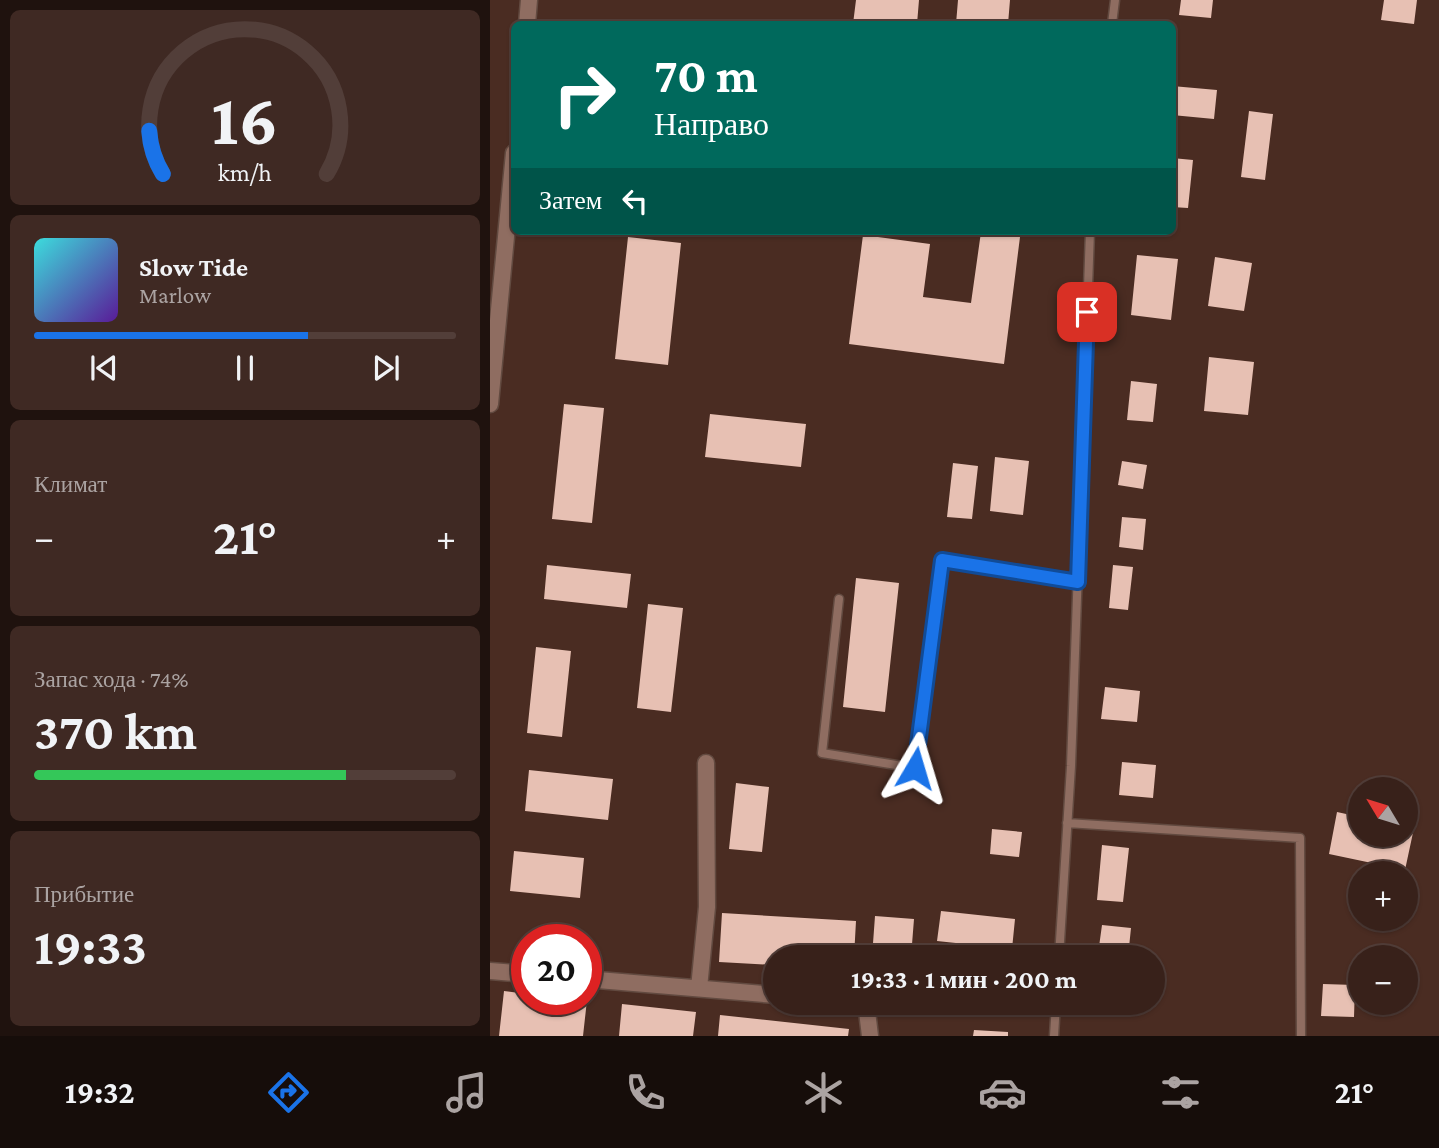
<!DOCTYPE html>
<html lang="ru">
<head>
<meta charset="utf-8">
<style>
	:root { --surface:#38211a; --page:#3f2923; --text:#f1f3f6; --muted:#aba3a2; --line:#523e39; --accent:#1a73e8 }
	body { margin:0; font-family:"Crimson Pro",serif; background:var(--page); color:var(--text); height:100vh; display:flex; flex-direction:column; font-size:26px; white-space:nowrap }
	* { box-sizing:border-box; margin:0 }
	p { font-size:23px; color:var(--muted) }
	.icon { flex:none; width:38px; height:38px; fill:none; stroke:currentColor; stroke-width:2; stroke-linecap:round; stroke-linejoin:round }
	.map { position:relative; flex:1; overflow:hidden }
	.drawer { display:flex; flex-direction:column; gap:10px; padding:10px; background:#1f120e; width:490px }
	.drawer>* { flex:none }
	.banner { position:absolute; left:21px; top:21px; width:665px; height:214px; border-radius:10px; box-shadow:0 2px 5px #0004,0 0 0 2px var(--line); background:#00695c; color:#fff; overflow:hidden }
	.needle { width:46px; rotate:308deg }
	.buttons { position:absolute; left:858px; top:777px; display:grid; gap:14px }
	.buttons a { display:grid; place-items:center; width:70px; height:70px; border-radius:50%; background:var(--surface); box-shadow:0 2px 5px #0004,0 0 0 2px var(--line); font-size:35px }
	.speed { position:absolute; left:21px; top:924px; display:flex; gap:14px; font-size:35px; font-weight:700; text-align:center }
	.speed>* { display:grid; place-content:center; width:91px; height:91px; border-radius:50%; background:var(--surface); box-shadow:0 2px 5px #0004,0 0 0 2px var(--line); line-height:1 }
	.speed .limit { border:10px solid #d22; background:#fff; color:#111 }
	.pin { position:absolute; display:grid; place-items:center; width:60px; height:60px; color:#fff; margin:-30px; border-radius:14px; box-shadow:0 4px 10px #0006 }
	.me { position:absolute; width:77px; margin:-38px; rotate:7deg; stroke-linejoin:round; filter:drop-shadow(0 0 5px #0008) }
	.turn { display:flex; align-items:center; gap:24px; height:147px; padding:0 28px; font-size:32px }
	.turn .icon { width:91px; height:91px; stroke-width:2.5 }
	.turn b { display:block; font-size:49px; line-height:60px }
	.then { display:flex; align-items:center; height:66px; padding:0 28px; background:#0003; gap:14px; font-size:26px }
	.big { font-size:52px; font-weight:700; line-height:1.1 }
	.drawer .widget { flex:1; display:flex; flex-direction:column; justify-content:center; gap:10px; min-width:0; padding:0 24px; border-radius:10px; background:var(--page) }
	.drawer .dial { align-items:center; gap:0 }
	.dial svg { height:182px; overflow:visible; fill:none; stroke:var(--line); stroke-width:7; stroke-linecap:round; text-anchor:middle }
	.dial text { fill:var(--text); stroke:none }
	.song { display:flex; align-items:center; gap:21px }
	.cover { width:84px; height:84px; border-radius:10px; background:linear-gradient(135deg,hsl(180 70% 55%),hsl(270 70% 35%)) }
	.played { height:7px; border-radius:4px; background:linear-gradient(90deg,var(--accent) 65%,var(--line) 65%) }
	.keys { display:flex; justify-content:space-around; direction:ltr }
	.heat { display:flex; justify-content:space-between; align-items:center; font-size:38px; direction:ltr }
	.charge { height:10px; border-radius:5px; background:linear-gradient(90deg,#34c759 74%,var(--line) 0) }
	.trip { position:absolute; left:273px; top:945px; width:402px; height:70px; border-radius:35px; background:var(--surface); box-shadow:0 2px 5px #0004,0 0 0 2px var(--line); font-weight:700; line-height:70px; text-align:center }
	.menu { display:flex; height:112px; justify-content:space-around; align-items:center; background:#160d0a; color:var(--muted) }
	.menu .icon { width:49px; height:49px }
	.menu .selected { color:var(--accent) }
	.menu b { font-size:32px; color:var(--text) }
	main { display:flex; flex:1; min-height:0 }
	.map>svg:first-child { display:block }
	.building { fill:#e7c0b3 }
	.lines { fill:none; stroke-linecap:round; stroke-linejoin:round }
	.service-casing { stroke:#624a40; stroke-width:11 }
	.minor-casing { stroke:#624a40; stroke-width:19 }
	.service { stroke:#8f6d61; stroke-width:8 }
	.minor { stroke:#8f6d61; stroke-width:16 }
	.route-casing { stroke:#114b97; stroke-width:18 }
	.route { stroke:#1a73e8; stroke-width:12 }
</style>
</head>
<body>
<main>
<section class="drawer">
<div class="widget dial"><svg viewBox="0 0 100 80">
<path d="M14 69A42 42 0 1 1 86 69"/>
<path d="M14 69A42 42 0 0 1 8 50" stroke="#1a73e8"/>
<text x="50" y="56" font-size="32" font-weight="700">16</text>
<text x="50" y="72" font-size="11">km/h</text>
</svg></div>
<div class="widget">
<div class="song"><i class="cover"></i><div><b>Slow Tide</b><p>Marlow</p></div></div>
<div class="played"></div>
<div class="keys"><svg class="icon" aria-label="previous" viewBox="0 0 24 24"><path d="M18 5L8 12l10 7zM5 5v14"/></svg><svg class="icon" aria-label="pause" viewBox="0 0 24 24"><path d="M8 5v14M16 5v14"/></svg><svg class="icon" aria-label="next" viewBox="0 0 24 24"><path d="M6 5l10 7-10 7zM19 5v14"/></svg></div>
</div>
<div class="widget"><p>Климат</p>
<div class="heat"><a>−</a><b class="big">21°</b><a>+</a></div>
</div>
<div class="widget"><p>Запас хода · 74%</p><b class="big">370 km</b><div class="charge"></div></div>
<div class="widget"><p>Прибытие</p><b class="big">19:33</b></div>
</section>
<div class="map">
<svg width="949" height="1036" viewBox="0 0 949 1036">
	<rect width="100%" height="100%" fill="#4a2c22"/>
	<path class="building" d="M 366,0 L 429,0 L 427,24 L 363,24 Z
		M 468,0 L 520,0 L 518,24 L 466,24 Z
		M 691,0 L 723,0 L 721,18 L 689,15 Z
		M 894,0 L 927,0 L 924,24 L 891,20 Z
		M 682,86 L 727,90 L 724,119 L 682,115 Z
		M 759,111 L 783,114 L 775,180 L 751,177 Z
		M 682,158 L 703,160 L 698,208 L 682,207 Z
		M 491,232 L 530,237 L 514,364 L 359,344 L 373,235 L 440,244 L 433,297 L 481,303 Z
		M 138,237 L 191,243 L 178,365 L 125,359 Z
		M 647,255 L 688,259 L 681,320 L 641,315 Z
		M 725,257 L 762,263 L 754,311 L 718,306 Z
		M 719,357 L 764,362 L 758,415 L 714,411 Z
		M 641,381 L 667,384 L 663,422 L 637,420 Z
		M 74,404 L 114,408 L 102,523 L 62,519 Z
		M 220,414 L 316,424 L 311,467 L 215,457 Z
		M 505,457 L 539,461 L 533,515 L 500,511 Z
		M 632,461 L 657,465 L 653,489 L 628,485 Z
		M 463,463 L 488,466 L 482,519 L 457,517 Z
		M 632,517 L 656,519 L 653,550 L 629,547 Z
		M 57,565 L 141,574 L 137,608 L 54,599 Z
		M 623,565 L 643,567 L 638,610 L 619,608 Z
		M 366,578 L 409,583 L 395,712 L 353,707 Z
		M 158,604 L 193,608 L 181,712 L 147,708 Z
		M 46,647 L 81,651 L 72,737 L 37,733 Z
		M 615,687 L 650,691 L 647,722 L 611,719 Z
		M 632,762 L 666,765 L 663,798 L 629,795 Z
		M 39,770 L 123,779 L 118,820 L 35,811 Z
		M 246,783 L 279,787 L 272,852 L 239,849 Z
		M 847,812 L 870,817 L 870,835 L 915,835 L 915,826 L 924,828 L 915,870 L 839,854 Z
		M 502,829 L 532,832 L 529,857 L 500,854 Z
		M 612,845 L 639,848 L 633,902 L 607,900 Z
		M 24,851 L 94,858 L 90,898 L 20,891 Z
		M 451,911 L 525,919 L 522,949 L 447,941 Z
		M 232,913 L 366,921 L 364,957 L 285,957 L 285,965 L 229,962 Z
		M 385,916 L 424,919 L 421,957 L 382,957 Z
		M 612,925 L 641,928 L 638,957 L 608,954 Z
		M 833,984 L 865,985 L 864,1017 L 831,1016 Z
		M 14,991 L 37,994 L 37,999 L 97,1000 L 93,1036 L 9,1036 Z
		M 132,1004 L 206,1012 L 203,1036 L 129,1036 Z
		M 230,1015 L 359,1029 L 358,1036 L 228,1036 Z
		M 484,1030 L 518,1032 L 518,1036 L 483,1036 Z"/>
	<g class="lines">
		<g class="service-casing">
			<path id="service" d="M 622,24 L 625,0
				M 349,599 L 332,753 L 425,768 L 452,560 L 588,582
				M 577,823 L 810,838 L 811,1036
				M 569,957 L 581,766 L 600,231
				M 564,1036 L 566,1003"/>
		</g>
		<g class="minor-casing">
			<path id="minor" d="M 37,24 L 39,0
				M 0,404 L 24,153
				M 0,971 L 37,974
				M 96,979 L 285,995
				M 209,988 L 217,907 L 216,763
				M 376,1003 L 380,1036"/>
		</g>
		<use href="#service" class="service"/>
		<use href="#minor" class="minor"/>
	</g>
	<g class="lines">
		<g class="route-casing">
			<path id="route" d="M 425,768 L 452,560 L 588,582 L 597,312"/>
		</g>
		<use href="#route" class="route"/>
	</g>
</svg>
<div class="buttons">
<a><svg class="needle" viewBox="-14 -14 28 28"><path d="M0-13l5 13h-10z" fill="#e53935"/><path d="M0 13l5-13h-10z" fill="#aba3a2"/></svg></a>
<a>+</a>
<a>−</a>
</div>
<div class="speed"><div class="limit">20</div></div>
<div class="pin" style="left:597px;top:312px;background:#d93025"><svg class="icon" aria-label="arrive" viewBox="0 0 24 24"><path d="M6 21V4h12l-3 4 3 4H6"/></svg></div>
<svg class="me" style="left:425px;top:768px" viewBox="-20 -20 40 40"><path d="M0-17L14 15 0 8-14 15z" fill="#1a73e8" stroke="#fff" stroke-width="4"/></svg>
<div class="trip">19:33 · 1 мин · 200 m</div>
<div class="banner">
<div class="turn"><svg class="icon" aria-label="right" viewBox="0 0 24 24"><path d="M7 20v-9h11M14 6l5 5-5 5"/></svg><div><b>70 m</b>Направо</div></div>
<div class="then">Затем<svg class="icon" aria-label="left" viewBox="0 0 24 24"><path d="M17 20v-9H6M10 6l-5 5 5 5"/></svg></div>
</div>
</div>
</main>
<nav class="menu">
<b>19:32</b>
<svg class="icon selected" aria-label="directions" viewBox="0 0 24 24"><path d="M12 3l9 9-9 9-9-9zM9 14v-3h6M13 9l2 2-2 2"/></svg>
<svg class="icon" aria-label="music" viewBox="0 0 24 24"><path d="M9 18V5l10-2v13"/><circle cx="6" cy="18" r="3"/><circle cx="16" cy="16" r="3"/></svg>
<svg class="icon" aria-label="phone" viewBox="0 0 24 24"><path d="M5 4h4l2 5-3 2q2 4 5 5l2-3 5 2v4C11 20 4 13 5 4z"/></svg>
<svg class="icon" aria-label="climate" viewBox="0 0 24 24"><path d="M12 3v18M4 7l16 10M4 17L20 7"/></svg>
<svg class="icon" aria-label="car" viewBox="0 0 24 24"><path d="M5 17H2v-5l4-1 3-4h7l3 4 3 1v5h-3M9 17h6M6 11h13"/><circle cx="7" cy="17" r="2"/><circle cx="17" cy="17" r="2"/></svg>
<svg class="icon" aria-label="filters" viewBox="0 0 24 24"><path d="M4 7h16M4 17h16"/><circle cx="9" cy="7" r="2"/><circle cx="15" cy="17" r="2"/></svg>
<b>21°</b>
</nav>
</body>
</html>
